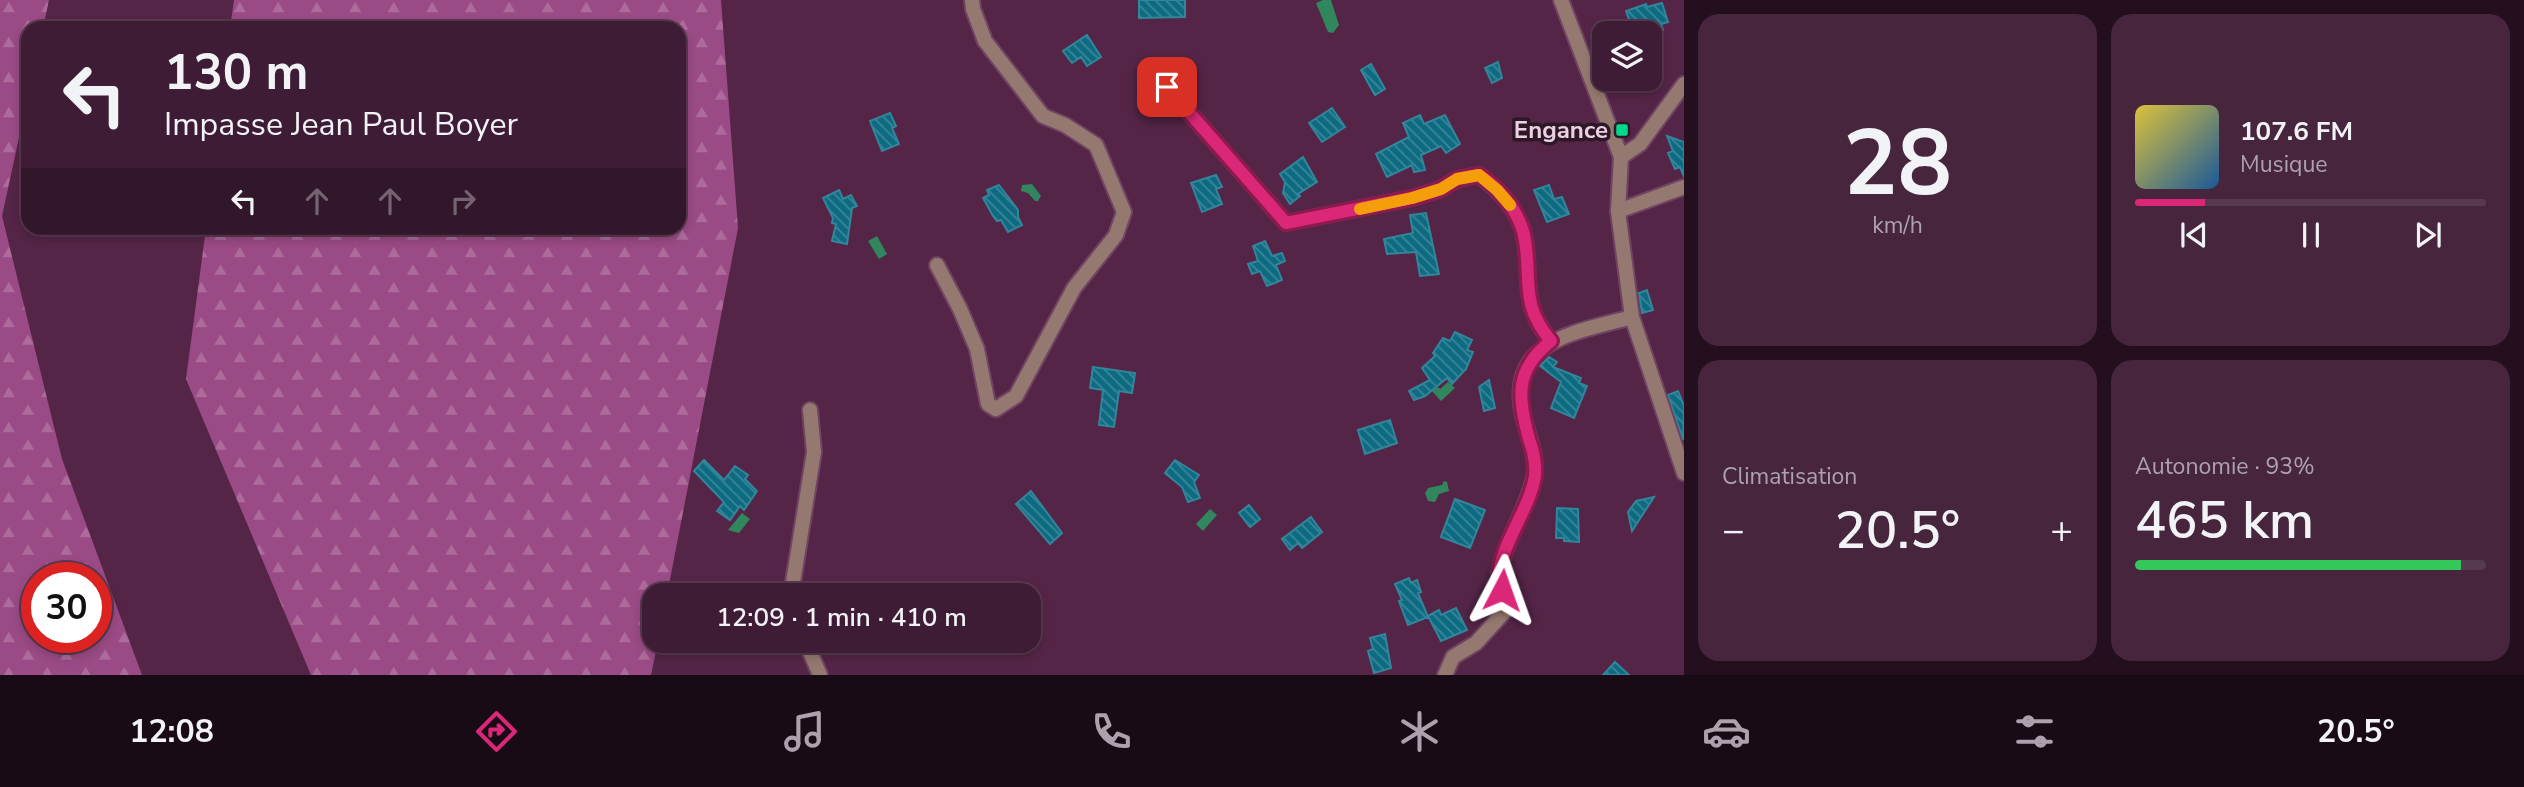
<!DOCTYPE html>
<html lang="fr">
<head>
<meta charset="utf-8">
<style>
	:root { --surface:#3f1c35; --page:#46253d; --text:#f1f3f6; --muted:#ada1ad; --line:#583a50; --accent:#db2777 }
	body { margin:0; font-family:"Nunito Sans",sans-serif; background:var(--page); color:var(--text); height:100vh; display:flex; flex-direction:column; font-size:26px; white-space:nowrap }
	* { box-sizing:border-box; margin:0 }
	p { font-size:23px; color:var(--muted) }
	.icon { flex:none; width:38px; height:38px; fill:none; stroke:currentColor; stroke-width:2; stroke-linecap:round; stroke-linejoin:round }
	.map { position:relative; flex:1; overflow:hidden }
	.sheet { display:flex; flex-direction:column; gap:14px; padding:14px; background:#230f1d; width:840px }
	.sheet>* { flex:none }
	.top-card { position:absolute; left:21px; top:21px; width:665px; height:214px; border-radius:21px; box-shadow:0 4px 10px #0003,0 0 0 2px var(--line); background:#3f1c35; color:var(--text); overflow:hidden }
	.fabs { position:absolute; left:1592px; top:21px; display:grid; gap:14px }
	.fabs a { display:grid; place-items:center; width:70px; height:70px; border-radius:14px; background:var(--surface); box-shadow:0 4px 10px #0003,0 0 0 2px var(--line); font-size:35px }
	.speed { position:absolute; left:21px; top:562px; display:flex; gap:14px; font-size:35px; font-weight:700; text-align:center }
	.speed>* { display:grid; place-content:center; width:91px; height:91px; border-radius:50%; background:var(--surface); box-shadow:0 4px 10px #0003,0 0 0 2px var(--line); line-height:1 }
	.speed .limit { border:10px solid #d22; background:#fff; color:#111 }
	.pin { position:absolute; display:grid; place-items:center; width:60px; height:60px; color:#fff; margin:-30px; border-radius:14px; box-shadow:0 4px 10px #0006 }
	.me { position:absolute; width:77px; margin:-38px; rotate:4deg; stroke-linejoin:round; filter:drop-shadow(0 0 5px #0008) }
	.turn { display:flex; align-items:center; gap:24px; height:147px; padding:0 28px; font-size:32px }
	.turn .icon { width:91px; height:91px; stroke-width:2.5 }
	.turn b { display:block; font-size:49px; line-height:60px }
	.lanes { display:flex; align-items:center; height:66px; padding:0 28px; background:#0003; justify-content:center; gap:35px; direction:ltr }
	.lanes .off { opacity:.35 }
	.big { font-size:52px; font-weight:600; line-height:1.1 }
	.sheet .card { flex:1; display:flex; flex-direction:column; justify-content:center; gap:10px; min-width:0; padding:0 24px; border-radius:21px; background:var(--page) }
	.sheet .dial { align-items:center; gap:0 }
	.dial b { font-size:91px; line-height:1 }
	.song { display:flex; align-items:center; gap:21px }
	.cover { width:84px; height:84px; border-radius:10px; background:linear-gradient(135deg,hsl(50 70% 55%),hsl(210 70% 35%)) }
	.played { height:7px; border-radius:4px; background:linear-gradient(90deg,var(--accent) 20%,var(--line) 20%) }
	.keys { display:flex; justify-content:space-around; direction:ltr }
	.heat { display:flex; justify-content:space-between; align-items:center; font-size:38px; direction:ltr }
	.charge { height:10px; border-radius:5px; background:linear-gradient(90deg,#34c759 93%,var(--line) 0) }
	.sheet .tiles { flex:1; display:grid; gap:14px; grid-template-columns:repeat(2,1fr) }
	.trip { position:absolute; left:642px; top:583px; width:399px; height:70px; border-radius:21px; background:var(--surface); box-shadow:0 4px 10px #0003,0 0 0 2px var(--line); font-weight:600; line-height:70px; text-align:center }
	.tabs { display:flex; height:112px; justify-content:space-around; align-items:center; background:#190b15; color:var(--muted) }
	.tabs .icon { width:49px; height:49px }
	.tabs .active { color:var(--accent) }
	.tabs b { font-size:32px; color:var(--text) }
	main { display:flex; flex:1; min-height:0 }
	.map>svg:first-child { display:block }
	.forest { fill:url(#forest-firs); fill-rule:evenodd }
	.water { fill:#32865d }
	.building { fill:url(#building-back-hatch); stroke:#32859b; stroke-width:2 }
	.lines { fill:none; stroke-linecap:round; stroke-linejoin:round }
	.street-casing { stroke:#704463; stroke-width:18 }
	.street { stroke:#957970; stroke-width:14 }
	.route-casing { stroke:#8e194d; stroke-width:18 }
	.route { stroke:#db2777; stroke-width:12 }
	.slow { stroke:#f59e0b; stroke-width:12 }
	.poi-dot { fill:#00d98c; stroke:#2d1827; stroke-width:2.5 }
	.labels { text-anchor:middle; stroke-width:7; stroke-linejoin:round; paint-order:stroke }
	.poi-label { font-size:24px; font-weight:bold; fill:#edcfe3; stroke:#2d1827; text-anchor:end }
</style>
</head>
<body>
<main>
<div class="map">
<svg width="1684" height="675" viewBox="0 0 1684 675">
	<defs>
		<pattern id="forest-firs" width="22" height="20" patternUnits="userSpaceOnUse" patternTransform="scale(1.75)"><rect width="22" height="20" fill="#9a4a84"/><path d="M5 1l3.5 6h-7zM16 11l3.5 6h-7z" fill="#ad6b9b"/></pattern>
		<pattern id="building-back-hatch" width="6" height="6" patternUnits="userSpaceOnUse" patternTransform="scale(1.75)"><rect width="6" height="6" fill="#0d6b81"/><path d="M-1 5l2 2M0 0l6 6M5-1l2 2" fill="none" stroke="#3c8699"/></pattern>
	</defs>
	<rect width="100%" height="100%" fill="#542547"/>
	<path class="forest" d="M 0,0 L 49,0 L 43,28 L 28,28 L 28,96 L 2,216 L 62,459 L 142,675 L 0,675 ZM 37,578 L 96,578 L 96,637 L 37,637 Z
		M 234,0 L 721,0 L 738,228 L 667,595 L 654,595 L 654,640 L 658,641 L 651,675 L 311,675 L 186,379 L 206,228 L 679,228 L 679,28 L 230,28 Z"/>
	<path class="water" d="M 1323,0 L 1331,0 L 1339,25 L 1333,33 L 1328,32 L 1316,3 Z
		M 1032,184 L 1041,196 L 1038,201 L 1035,201 L 1028,193 L 1021,191 L 1022,185 Z
		M 877,236 L 887,254 L 879,259 L 868,241 Z
		M 1448,382 L 1455,388 L 1441,401 L 1432,391 L 1438,387 L 1440,389 Z
		M 1444,481 L 1447,482 L 1449,491 L 1439,494 L 1435,502 L 1428,501 L 1425,493 L 1428,488 L 1442,485 Z
		M 1210,509 L 1217,515 L 1203,531 L 1196,524 Z
		M 742,513 L 750,519 L 739,533 L 728,530 Z"/>
	<path class="building" d="M 1139,0 L 1185,0 L 1185,17 L 1139,18 Z
		M 1662,3 L 1668,22 L 1661,24 L 1663,30 L 1645,33 L 1642,25 L 1632,28 L 1626,11 L 1646,4 L 1647,7 Z
		M 1087,35 L 1101,57 L 1087,66 L 1081,57 L 1072,63 L 1063,51 Z
		M 1498,62 L 1502,78 L 1492,83 L 1485,68 Z
		M 1371,64 L 1385,89 L 1375,95 L 1361,70 Z
		M 1332,108 L 1345,127 L 1322,142 L 1309,123 Z
		M 890,113 L 896,126 L 892,128 L 899,144 L 882,151 L 870,121 Z
		M 1420,115 L 1424,124 L 1445,115 L 1460,144 L 1446,153 L 1441,146 L 1421,155 L 1425,170 L 1414,172 L 1412,165 L 1387,177 L 1376,154 L 1409,137 L 1403,123 Z
		M 1667,136 L 1684,142 L 1684,177 L 1680,167 L 1675,169 L 1668,153 L 1673,151 Z
		M 1303,157 L 1317,182 L 1298,194 L 1300,196 L 1290,204 L 1283,193 L 1285,182 L 1280,174 Z
		M 1216,175 L 1222,187 L 1216,189 L 1222,204 L 1202,212 L 1191,183 Z
		M 999,185 L 1018,210 L 1018,217 L 1022,225 L 1008,232 L 1001,220 L 997,221 L 993,216 L 983,198 L 989,195 L 987,190 Z
		M 1549,185 L 1554,199 L 1562,197 L 1569,214 L 1547,222 L 1534,190 Z
		M 839,190 L 843,199 L 851,195 L 857,206 L 852,208 L 847,244 L 832,241 L 836,224 L 832,223 L 833,218 L 823,198 Z
		M 1426,213 L 1439,274 L 1420,276 L 1416,252 L 1387,254 L 1384,239 L 1413,233 L 1410,215 Z
		M 1265,241 L 1272,256 L 1282,253 L 1285,261 L 1276,265 L 1282,280 L 1267,286 L 1260,271 L 1252,274 L 1248,264 L 1258,261 L 1253,246 Z
		M 1647,290 L 1653,310 L 1642,313 L 1639,293 Z
		M 1455,332 L 1472,340 L 1467,350 L 1473,352 L 1466,369 L 1452,384 L 1447,378 L 1425,396 L 1414,400 L 1409,391 L 1430,380 L 1422,368 L 1435,356 L 1433,353 L 1443,338 L 1450,341 Z
		M 1549,357 L 1557,362 L 1553,367 L 1581,378 L 1579,383 L 1587,386 L 1574,418 L 1551,408 L 1561,382 L 1540,366 Z
		M 1093,367 L 1135,373 L 1132,393 L 1119,391 L 1114,427 L 1099,425 L 1103,390 L 1090,388 Z
		M 1489,380 L 1495,408 L 1484,411 L 1479,387 Z
		M 1678,391 L 1684,406 L 1683,440 L 1668,395 Z
		M 1390,420 L 1397,443 L 1365,454 L 1358,430 Z
		M 704,460 L 724,480 L 735,466 L 748,475 L 745,479 L 757,491 L 744,510 L 740,506 L 730,520 L 717,511 L 724,502 L 694,471 Z
		M 1175,460 L 1199,475 L 1194,482 L 1200,498 L 1188,502 L 1182,487 L 1165,473 Z
		M 1031,491 L 1062,533 L 1050,544 L 1016,504 Z
		M 1654,497 L 1632,531 L 1628,512 L 1636,501 Z
		M 1455,499 L 1485,510 L 1470,548 L 1441,537 Z
		M 1249,505 L 1260,519 L 1250,527 L 1239,513 Z
		M 1557,508 L 1578,509 L 1579,542 L 1564,541 L 1564,538 L 1556,538 Z
		M 1311,517 L 1322,532 L 1302,548 L 1298,543 L 1290,550 L 1282,539 Z
		M 1409,578 L 1411,583 L 1417,580 L 1421,592 L 1418,593 L 1428,617 L 1408,625 L 1399,601 L 1402,600 L 1395,584 Z
		M 1004,582 L 1012,595 L 979,595 Z
		M 1456,608 L 1467,630 L 1441,641 L 1428,616 L 1439,610 L 1441,615 Z
		M 1385,634 L 1391,668 L 1374,673 L 1368,651 L 1373,649 L 1370,638 Z
		M 1615,662 L 1629,675 L 1603,675 Z"/>
	<g class="lines">
		<g class="street-casing">
			<path id="street" d="M 1561,0 L 1621,157 L 1618,211 L 1632,317 L 1684,473
				M 1167,87 L 1286,223 L 1412,198 L 1441,189 L 1457,179 L 1479,175 C 1498,189 1516,208 1523,231 C 1534,274 1517,301 1551,341
				M 1621,157 L 1640,144 L 1684,84
				M 1618,211 L 1684,187
				M 937,265 L 960,309 L 977,349 L 988,404 L 996,409 L 1016,396 L 1074,288 L 1116,235 L 1124,212 L 1096,145 L 1065,125 L 1043,116 L 985,41 L 973,9 L 972,0
				M 791,595 L 814,452 L 810,410
				M 805,640 L 820,675
				M 1445,675 L 1453,657 L 1476,643 L 1506,610 C 1504,597 1497,579 1500,568 C 1507,537 1527,509 1534,478 C 1538,458 1528,435 1523,416 C 1506,339 1578,332 1632,317"/>
		</g>
		<use href="#street" class="street"/>
	</g>
	<g class="lines">
		<g class="route-casing">
			<path id="route" d="M 1167,87 L 1286,223 L 1412,198 L 1441,189 L 1457,179 L 1479,175 C 1499,188 1516,208 1523,231 C 1534,274 1517,301 1551,341 C 1514,370 1518,397 1529,439 C 1533,450 1536,464 1535,476 C 1530,507 1505,539 1500,568 C 1499,574 1501,583 1502,590"/>
		</g>
		<use href="#route" class="route"/>
		<path class="slow" d="M 1360,209 L 1412,198 L 1441,189 L 1457,179 L 1479,175 L 1497,190 L 1510,205"/>
	</g>
	<rect class="poi-dot" x="1615" y="123" width="14" height="14" rx="3.5"/>
	<g class="labels">
		<g class="poi-label">
			<text x="1608" y="138">Engance</text>
		</g>
	</g>
</svg>
<div class="fabs">
<a><svg class="icon" aria-label="layers" viewBox="0 0 24 24"><path d="M12 4l9 5-9 5-9-5zM3 14l9 5 9-5"/></svg></a>
</div>
<div class="speed"><div class="limit">30</div></div>
<div class="pin" style="left:1167px;top:87px;background:#d93025"><svg class="icon" aria-label="arrive" viewBox="0 0 24 24"><path d="M6 21V4h12l-3 4 3 4H6"/></svg></div>
<svg class="me" style="left:1502px;top:590px" viewBox="-20 -20 40 40"><path d="M0-17L14 15 0 8-14 15z" fill="#db2777" stroke="#fff" stroke-width="4"/></svg>
<div class="trip">12:09 · 1 min · 410 m</div>
<div class="top-card">
<div class="turn"><svg class="icon" aria-label="left" viewBox="0 0 24 24"><path d="M17 20v-9H6M10 6l-5 5 5 5"/></svg><div><b>130 m</b>Impasse Jean Paul Boyer</div></div>
<div class="lanes"><svg class="icon" aria-label="left" viewBox="0 0 24 24"><path d="M17 20v-9H6M10 6l-5 5 5 5"/></svg><svg class="icon off" aria-label="ahead" viewBox="0 0 24 24"><path d="M12 20V5M6 11l6-6 6 6"/></svg><svg class="icon off" aria-label="ahead" viewBox="0 0 24 24"><path d="M12 20V5M6 11l6-6 6 6"/></svg><svg class="icon off" aria-label="right" viewBox="0 0 24 24"><path d="M7 20v-9h11M14 6l5 5-5 5"/></svg></div>
</div>
</div>
<section class="sheet">
<div class="tiles">
<div class="card dial"><b>28</b><p>km/h</p></div>
<div class="card">
<div class="song"><i class="cover"></i><div><b>107.6 FM</b><p>Musique</p></div></div>
<div class="played"></div>
<div class="keys"><svg class="icon" aria-label="previous" viewBox="0 0 24 24"><path d="M18 5L8 12l10 7zM5 5v14"/></svg><svg class="icon" aria-label="pause" viewBox="0 0 24 24"><path d="M8 5v14M16 5v14"/></svg><svg class="icon" aria-label="next" viewBox="0 0 24 24"><path d="M6 5l10 7-10 7zM19 5v14"/></svg></div>
</div>
<div class="card"><p>Climatisation</p>
<div class="heat"><a>−</a><b class="big">20.5°</b><a>+</a></div>
</div>
<div class="card"><p>Autonomie · 93%</p><b class="big">465 km</b><div class="charge"></div></div>
</div>
</section>
</main>
<nav class="tabs">
<b>12:08</b>
<svg class="icon active" aria-label="directions" viewBox="0 0 24 24"><path d="M12 3l9 9-9 9-9-9zM9 14v-3h6M13 9l2 2-2 2"/></svg>
<svg class="icon" aria-label="music" viewBox="0 0 24 24"><path d="M9 18V5l10-2v13"/><circle cx="6" cy="18" r="3"/><circle cx="16" cy="16" r="3"/></svg>
<svg class="icon" aria-label="phone" viewBox="0 0 24 24"><path d="M5 4h4l2 5-3 2q2 4 5 5l2-3 5 2v4C11 20 4 13 5 4z"/></svg>
<svg class="icon" aria-label="climate" viewBox="0 0 24 24"><path d="M12 3v18M4 7l16 10M4 17L20 7"/></svg>
<svg class="icon" aria-label="car" viewBox="0 0 24 24"><path d="M5 17H2v-5l4-1 3-4h7l3 4 3 1v5h-3M9 17h6M6 11h13"/><circle cx="7" cy="17" r="2"/><circle cx="17" cy="17" r="2"/></svg>
<svg class="icon" aria-label="filters" viewBox="0 0 24 24"><path d="M4 7h16M4 17h16"/><circle cx="9" cy="7" r="2"/><circle cx="15" cy="17" r="2"/></svg>
<b>20.5°</b>
</nav>
</body>
</html>
